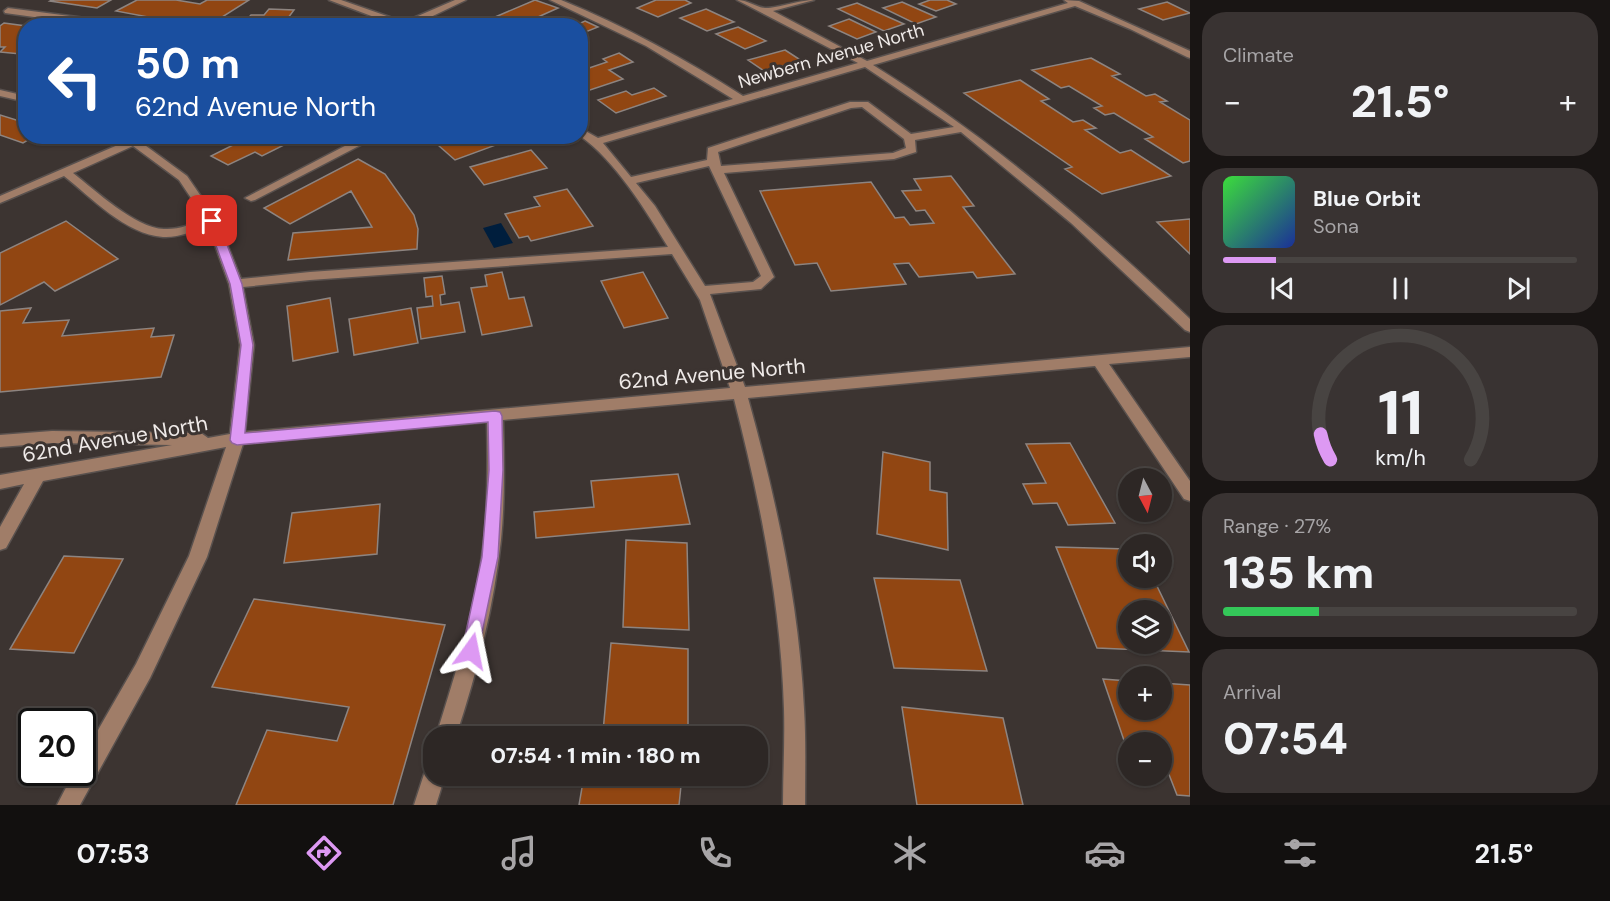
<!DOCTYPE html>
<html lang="en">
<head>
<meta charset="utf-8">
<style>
	:root { --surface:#2d2725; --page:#393332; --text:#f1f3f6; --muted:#a7a5a7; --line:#484442; --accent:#dd99f3 }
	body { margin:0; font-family:"DM Sans",sans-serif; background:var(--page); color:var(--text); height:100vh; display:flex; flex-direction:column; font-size:22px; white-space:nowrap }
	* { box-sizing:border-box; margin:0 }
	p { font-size:20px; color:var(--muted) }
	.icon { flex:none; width:33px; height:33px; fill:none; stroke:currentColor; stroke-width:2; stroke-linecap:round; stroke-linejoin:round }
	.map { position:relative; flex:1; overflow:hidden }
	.drawer { display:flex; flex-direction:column; gap:12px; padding:12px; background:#191514; width:420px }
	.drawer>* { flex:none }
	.top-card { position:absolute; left:18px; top:18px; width:570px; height:126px; border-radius:24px; box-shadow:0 2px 4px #0004,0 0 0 2px var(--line); background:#1a4fa0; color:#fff; overflow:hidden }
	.needle { width:39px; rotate:173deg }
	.controls { position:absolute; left:1118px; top:468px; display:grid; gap:12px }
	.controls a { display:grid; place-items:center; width:54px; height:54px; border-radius:50%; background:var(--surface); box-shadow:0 2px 4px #0004,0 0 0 2px var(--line); font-size:30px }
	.speed { position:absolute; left:18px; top:708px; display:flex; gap:12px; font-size:30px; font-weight:700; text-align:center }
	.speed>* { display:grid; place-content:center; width:78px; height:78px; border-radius:50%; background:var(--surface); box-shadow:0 2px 4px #0004,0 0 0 2px var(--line); line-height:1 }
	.speed .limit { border:3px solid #111; border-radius:9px; background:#fff; color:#111 }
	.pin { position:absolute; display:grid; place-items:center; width:51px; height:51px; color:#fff; margin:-26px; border-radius:12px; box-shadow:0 3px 9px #0006 }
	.me { position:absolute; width:66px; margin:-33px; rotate:12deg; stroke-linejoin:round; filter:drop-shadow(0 0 4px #0008) }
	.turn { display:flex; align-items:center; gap:21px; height:126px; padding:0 18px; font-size:27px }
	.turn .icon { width:78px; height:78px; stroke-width:2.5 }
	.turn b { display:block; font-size:42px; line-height:51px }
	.big { font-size:45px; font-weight:800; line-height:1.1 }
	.drawer .widget { flex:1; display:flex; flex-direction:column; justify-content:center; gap:9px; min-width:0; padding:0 21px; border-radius:24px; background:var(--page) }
	.drawer .dial { align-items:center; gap:0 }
	.dial svg { height:156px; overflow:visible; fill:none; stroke:var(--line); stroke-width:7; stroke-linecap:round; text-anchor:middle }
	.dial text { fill:var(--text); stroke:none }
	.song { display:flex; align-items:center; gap:18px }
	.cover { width:72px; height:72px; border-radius:9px; background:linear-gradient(135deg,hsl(120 70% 55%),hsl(230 70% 35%)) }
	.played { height:6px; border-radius:3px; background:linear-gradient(90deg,var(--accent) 15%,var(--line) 15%) }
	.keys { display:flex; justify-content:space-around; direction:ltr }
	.heat { display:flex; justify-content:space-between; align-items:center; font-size:33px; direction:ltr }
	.charge { height:9px; border-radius:4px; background:linear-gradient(90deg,#34c759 27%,var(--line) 0) }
	.trip { position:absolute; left:423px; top:726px; width:345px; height:60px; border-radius:24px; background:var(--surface); box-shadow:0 2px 4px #0004,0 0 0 2px var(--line); font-weight:800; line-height:60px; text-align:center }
	.tab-bar { display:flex; height:96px; justify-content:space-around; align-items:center; background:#12100f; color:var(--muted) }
	.tab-bar .icon { width:42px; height:42px }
	.tab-bar .current { color:var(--accent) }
	.tab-bar b { font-size:27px; color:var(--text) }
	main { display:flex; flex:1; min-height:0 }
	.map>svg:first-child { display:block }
	.water { fill:#001e3d }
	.building { fill:#914612; stroke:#8d8480; stroke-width:1.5; fill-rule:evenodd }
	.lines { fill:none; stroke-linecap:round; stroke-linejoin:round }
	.minor-casing { stroke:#59514e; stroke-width:3 }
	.minor { fill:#a07d68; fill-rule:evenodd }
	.route { fill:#dd99f3; stroke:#90639e; stroke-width:1.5 }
	.labels { text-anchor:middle; stroke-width:6; stroke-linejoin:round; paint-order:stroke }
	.far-street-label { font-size:18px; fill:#efeae8; stroke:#3c3431 }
	.street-label { font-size:21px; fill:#efeae8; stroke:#3c3431 }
</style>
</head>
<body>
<main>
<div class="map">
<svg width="1190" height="805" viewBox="0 0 1190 805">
	<rect width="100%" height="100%" fill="#3c3431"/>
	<path class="water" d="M 501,223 L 513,243 L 494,248 L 483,228 Z"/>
	<path class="building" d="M 52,0 L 111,0 L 97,8 L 50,1 Z
		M 137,0 L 176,0 L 200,4 L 207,0 L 249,0 L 208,26 L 196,26 L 116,11 Z
		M 535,0 L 558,8 L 518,26 L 474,26 Z
		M 656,0 L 685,0 L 691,3 L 658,17 L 637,8 Z
		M 930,0 L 947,0 L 956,4 L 936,11 L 919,4 Z
		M 902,2 L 936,17 L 916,24 L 883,8 Z
		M 1167,2 L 1190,13 L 1163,20 L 1139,9 Z
		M 857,3 L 904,24 L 884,31 L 838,9 Z
		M 269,9 L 294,10 L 282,26 L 241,26 L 251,15 L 264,15 Z
		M 706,9 L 734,22 L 707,31 L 680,18 Z
		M 310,17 L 334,25 L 293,26 Z
		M 849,19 L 876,32 L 857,39 L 829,26 Z
		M 585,21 L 598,27 L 583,33 L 580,31 L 580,26 L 574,26 Z
		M 4,23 L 26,26 L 26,51 L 21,54 L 0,52 L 5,47 L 0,47 L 0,26 Z
		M 738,27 L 766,41 L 745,49 L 716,34 Z
		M 785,50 L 802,61 L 764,71 L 748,60 Z
		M 619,53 L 633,62 L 609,70 L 623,79 L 584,92 L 580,89 L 580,71 L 607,62 L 603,59 Z
		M 1091,58 L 1120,74 L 1112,76 L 1146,96 L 1155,94 L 1167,101 L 1160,102 L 1190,120 L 1190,161 L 1183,163 L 1145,139 L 1153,137 L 1114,113 L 1105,115 L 1094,108 L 1102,106 L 1069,86 L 1061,88 L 1032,70 Z
		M 1020,80 L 1049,99 L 1041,101 L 1073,122 L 1083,120 L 1096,128 L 1085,130 L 1120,153 L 1131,150 L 1171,176 L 1102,194 L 1065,169 L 1072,167 L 964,93 Z
		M 654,88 L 666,96 L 616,113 L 598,100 L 626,91 L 632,95 Z
		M 0,115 L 26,123 L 26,136 L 35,136 L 23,143 L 0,135 Z
		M 251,136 L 296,136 L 298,138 L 262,156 L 255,152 L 228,165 L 211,156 Z
		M 461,136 L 520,136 L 455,160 L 438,145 Z
		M 531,150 L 547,168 L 484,185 L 470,167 Z
		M 358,159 L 385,174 L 414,215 L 418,229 L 417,249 L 288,260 L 293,233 L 372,227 L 351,191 L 290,224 L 264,208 Z
		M 951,176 L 974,206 L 963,207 L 1015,274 L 977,278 L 973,272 L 919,277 L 909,263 L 894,264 L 906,284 L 831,291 L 817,263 L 795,265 L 760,191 L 871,182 L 895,218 L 904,217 L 910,225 L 934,223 L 925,210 L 916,211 L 902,191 L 921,190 L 914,179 Z
		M 567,189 L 593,226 L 531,241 L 528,236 L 519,238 L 505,214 L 540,206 L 534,197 Z
		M 1190,219 L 1190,254 L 1157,222 Z
		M 66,221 L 118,259 L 55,291 L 44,282 L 0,305 L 0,253 Z
		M 502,272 L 509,299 L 524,297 L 532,326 L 482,335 L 471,288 L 487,286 L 485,275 Z
		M 643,272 L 668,318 L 624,328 L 601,281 Z
		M 442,276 L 445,294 L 440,295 L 441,305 L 459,302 L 465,332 L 421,339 L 417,308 L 433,306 L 432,296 L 426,297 L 424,278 Z
		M 330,298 L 338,352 L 293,361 L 287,306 Z
		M 31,308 L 23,323 L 69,320 L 62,336 L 154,328 L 151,337 L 174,335 L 161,377 L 0,392 L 0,311 Z
		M 411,308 L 418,343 L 354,355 L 349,319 Z
		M 1070,443 L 1115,523 L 1068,525 L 1057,503 L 1033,504 L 1023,484 L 1046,483 L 1026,444 Z
		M 883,452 L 930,462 L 930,490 L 947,493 L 948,550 L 877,534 Z
		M 678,474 L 690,524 L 536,538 L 534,512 L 594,507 L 591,481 Z
		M 380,504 L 377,554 L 284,563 L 292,513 Z
		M 626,540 L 687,543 L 689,630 L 623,627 Z
		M 1056,547 L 1128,549 L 1128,578 L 1153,578 L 1189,652 L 1097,648 ZM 1128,610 L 1161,610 L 1161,644 L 1128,644 Z
		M 64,556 L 123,559 L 74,653 L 10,649 Z
		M 874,578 L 960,580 L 987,671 L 894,668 Z
		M 254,599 L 445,625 L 393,805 L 236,805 L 267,730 L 337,741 L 349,707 L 212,687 Z
		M 611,643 L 688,649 L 688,736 L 603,732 Z
		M 1103,679 L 1128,681 L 1128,710 L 1161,710 L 1161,683 L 1190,685 L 1190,796 L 1177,795 L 1161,754 L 1161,742 L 1128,742 L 1128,752 Z
		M 902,707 L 1003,718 L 1023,805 L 917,805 Z
		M 584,776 L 682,776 L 679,805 L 579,805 Z"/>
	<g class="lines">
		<g class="minor-casing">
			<path id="minor" d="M 329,0 L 341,0 L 404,22 L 455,0 L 466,0 L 412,26 L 398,26 Z
				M 550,0 L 561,0 C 625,26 685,59 743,96 L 858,63 L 737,0 C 748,0 755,7 765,8 C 774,9 800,0 814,0 L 773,11 L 867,61 L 1068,3 L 1064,0 L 1079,1 L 1190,51 L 1190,58 L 1187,57 L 1130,29 L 1075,6 L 873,65 C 989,137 1091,225 1190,319 L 1190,332 L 1185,330 L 1071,223 L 961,132 L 915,140 L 916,152 L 894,159 L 724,173 L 774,277 L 761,289 L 710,294 L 745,387 L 1190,347 L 1190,357 L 1109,364 L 1190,481 L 1190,501 L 1184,499 L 1095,366 L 748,398 C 776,499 799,603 804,709 C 806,741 805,773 805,805 L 783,805 C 783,773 785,741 784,709 C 781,604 760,500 734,399 L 503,420 C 504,460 505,500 501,540 C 494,606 477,673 456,736 L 436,736 C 456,673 476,607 484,541 C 488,501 488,461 487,422 L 243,444 L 207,557 L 150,678 L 80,805 L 57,805 L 74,772 L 82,772 L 82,758 L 136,664 L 189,556 L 226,447 L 43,481 L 6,548 L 0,550 L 0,527 L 24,484 L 0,489 L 0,475 L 172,445 L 52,443 L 0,447 L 0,435 L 52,431 L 201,433 L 208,438 L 230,434 L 240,345 L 229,284 L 208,226 C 194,231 178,238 163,237 C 125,234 92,198 64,176 L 0,203 L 0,196 L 127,141 L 121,136 L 153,136 L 142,143 L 187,176 L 218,221 L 241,279 L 310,272 L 668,247 C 647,212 614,159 580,136 L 580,128 L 598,138 L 733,99 L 646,46 ZM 865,67 L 954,127 L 911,134 L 868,102 L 850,102 L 708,148 L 707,160 L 631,177 L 603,143 ZM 862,107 L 904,139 L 906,148 L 893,153 L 721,166 L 718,152 L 851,108 ZM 133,146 L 179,180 L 205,219 C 192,224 178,230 164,229 C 135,228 95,190 73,173 ZM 709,166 L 761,276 L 753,282 L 705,286 L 655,206 L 636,183 ZM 672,254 L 700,300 L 730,388 L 245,432 L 254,345 L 243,287 L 310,280 Z
				M 8,8 L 124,23 L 128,26 L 100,26 L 5,13 L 4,11 Z
				M 0,90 L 26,96 L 26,102 L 0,96 Z
				M 364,136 L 378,136 L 255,200 L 251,201 L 245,198 Z
				M 434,766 L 434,776 L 445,776 L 436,805 L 414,805 L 426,768 Z"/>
		</g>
		<use href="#minor" class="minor"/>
	</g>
	<path class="route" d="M 212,218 L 218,221 L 242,284 L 253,345 L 245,433 L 495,411 L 500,412 L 502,416 L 503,470 L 498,557 L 477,657 L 471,659 L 464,657 L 462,651 L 482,557 L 489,470 L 488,422 L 237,445 L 232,443 L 230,440 L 241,345 L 230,284 L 207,221 Z"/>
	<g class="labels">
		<g class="far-street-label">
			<text transform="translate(831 56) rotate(-16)" y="6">Newbern Avenue North</text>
		</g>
		<g class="street-label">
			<text transform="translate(712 374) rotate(-5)" y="7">62nd Avenue North</text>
			<text transform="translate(115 439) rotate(-10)" y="7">62nd Avenue North</text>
		</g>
	</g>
</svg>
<div class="controls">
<a><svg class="needle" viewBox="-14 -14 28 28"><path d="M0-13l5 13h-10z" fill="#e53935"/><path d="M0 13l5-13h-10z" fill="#a7a5a7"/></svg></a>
<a><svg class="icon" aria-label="sound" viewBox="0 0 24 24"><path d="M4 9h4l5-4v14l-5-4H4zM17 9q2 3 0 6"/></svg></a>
<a><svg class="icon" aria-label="layers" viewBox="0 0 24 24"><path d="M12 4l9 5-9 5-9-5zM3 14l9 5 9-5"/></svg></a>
<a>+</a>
<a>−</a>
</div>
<div class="speed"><div class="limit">20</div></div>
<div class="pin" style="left:212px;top:221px;background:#d93025"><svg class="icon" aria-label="arrive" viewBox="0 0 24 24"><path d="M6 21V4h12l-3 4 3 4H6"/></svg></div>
<svg class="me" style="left:471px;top:651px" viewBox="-20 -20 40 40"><path d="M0-17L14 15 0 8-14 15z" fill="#dd99f3" stroke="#fff" stroke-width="4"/></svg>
<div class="trip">07:54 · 1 min · 180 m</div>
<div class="top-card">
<div class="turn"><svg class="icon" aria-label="left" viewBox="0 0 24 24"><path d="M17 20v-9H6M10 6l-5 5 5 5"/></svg><div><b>50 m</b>62nd Avenue North</div></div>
</div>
</div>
<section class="drawer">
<div class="widget"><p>Climate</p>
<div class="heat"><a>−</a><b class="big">21.5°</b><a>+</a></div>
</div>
<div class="widget">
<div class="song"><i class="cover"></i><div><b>Blue Orbit</b><p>Sona</p></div></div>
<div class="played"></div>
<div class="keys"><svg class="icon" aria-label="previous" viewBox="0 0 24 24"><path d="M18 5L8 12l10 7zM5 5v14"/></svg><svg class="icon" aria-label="pause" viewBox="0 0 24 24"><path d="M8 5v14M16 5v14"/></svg><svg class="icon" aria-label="next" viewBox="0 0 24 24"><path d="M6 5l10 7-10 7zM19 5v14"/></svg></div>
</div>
<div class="widget dial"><svg viewBox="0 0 100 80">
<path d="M14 69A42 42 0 1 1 86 69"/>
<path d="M14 69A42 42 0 0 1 9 56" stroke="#dd99f3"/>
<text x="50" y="56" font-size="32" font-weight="700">11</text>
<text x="50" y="72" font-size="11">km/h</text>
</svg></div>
<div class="widget"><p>Range · 27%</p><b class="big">135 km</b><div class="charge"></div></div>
<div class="widget"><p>Arrival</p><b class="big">07:54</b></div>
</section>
</main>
<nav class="tab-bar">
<b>07:53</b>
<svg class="icon current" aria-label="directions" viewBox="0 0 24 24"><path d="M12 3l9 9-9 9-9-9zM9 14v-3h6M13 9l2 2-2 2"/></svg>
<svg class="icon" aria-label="music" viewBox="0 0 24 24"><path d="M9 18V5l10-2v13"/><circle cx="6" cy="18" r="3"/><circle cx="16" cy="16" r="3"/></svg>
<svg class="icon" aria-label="phone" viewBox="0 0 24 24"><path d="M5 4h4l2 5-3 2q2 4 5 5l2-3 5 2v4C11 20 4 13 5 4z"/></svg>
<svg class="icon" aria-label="climate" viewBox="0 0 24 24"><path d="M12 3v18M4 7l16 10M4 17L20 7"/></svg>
<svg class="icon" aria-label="car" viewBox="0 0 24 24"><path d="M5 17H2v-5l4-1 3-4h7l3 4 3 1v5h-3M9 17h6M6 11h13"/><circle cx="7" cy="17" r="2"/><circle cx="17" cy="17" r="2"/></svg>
<svg class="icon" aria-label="filters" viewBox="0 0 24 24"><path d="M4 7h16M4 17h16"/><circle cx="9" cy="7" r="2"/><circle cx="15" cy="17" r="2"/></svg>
<b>21.5°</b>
</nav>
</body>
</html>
